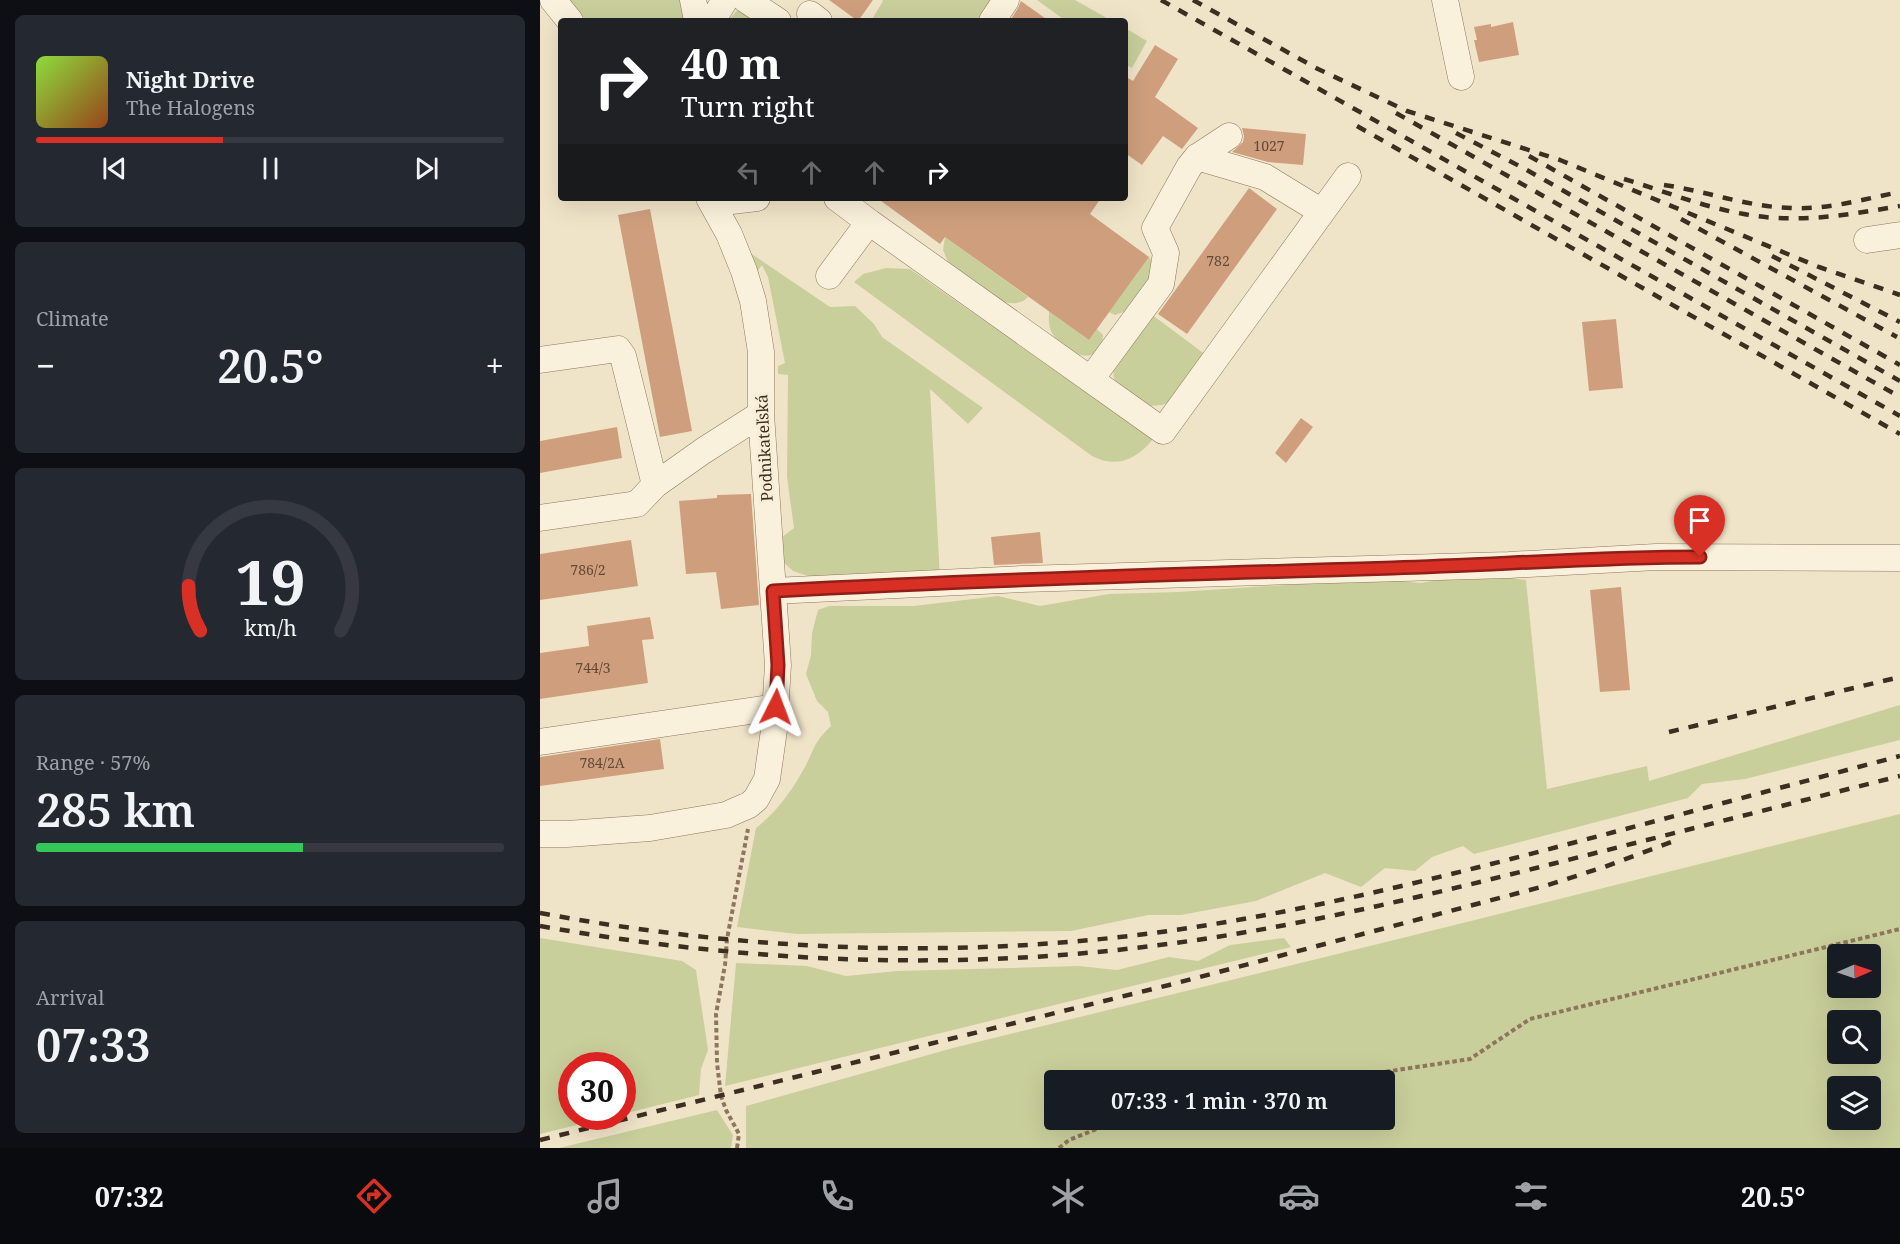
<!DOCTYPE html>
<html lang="en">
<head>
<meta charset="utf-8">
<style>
	:root { --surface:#171b24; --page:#242831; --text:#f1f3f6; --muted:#9ea1a6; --line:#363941; --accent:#d93025 }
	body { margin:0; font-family:"Noto Serif",serif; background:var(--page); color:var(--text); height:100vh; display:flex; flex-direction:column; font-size:22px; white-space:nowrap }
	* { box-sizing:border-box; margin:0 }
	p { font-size:20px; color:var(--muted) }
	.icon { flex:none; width:33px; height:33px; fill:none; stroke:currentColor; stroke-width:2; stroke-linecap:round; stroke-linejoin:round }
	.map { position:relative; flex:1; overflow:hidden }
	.details { display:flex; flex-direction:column; gap:15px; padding:15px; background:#0d0f14; width:540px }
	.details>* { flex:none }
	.guide { position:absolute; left:18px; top:18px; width:570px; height:183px; border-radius:6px; box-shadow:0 6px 24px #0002; background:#202124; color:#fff; overflow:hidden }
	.needle { width:39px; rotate:88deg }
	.buttons { position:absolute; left:1287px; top:944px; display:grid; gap:12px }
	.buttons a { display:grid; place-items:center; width:54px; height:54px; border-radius:6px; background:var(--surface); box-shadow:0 6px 24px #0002; font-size:30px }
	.speed { position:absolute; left:18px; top:1052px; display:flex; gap:12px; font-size:30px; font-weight:700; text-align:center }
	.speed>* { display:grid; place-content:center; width:78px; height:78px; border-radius:50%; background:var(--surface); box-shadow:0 6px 24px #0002; line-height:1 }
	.speed .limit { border:9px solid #d22; background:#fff; color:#111 }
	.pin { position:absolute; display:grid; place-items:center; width:51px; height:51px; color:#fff; margin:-62px -26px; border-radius:50% 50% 50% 0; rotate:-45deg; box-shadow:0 0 6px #0007 }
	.pin .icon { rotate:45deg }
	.me { position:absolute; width:66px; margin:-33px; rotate:3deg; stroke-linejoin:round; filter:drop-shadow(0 0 4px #0008) }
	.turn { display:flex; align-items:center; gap:21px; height:126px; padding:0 24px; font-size:27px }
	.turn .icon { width:78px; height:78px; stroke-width:2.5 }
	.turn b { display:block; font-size:42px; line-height:51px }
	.lanes { display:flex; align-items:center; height:57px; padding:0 24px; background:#0003; justify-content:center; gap:30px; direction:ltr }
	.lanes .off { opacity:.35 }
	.big { font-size:45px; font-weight:600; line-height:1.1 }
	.details .widget { flex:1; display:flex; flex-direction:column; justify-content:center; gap:9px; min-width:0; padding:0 21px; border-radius:9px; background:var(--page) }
	.details .dial { align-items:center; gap:0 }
	.dial svg { height:156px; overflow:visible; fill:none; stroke:var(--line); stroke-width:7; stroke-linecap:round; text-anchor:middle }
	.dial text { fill:var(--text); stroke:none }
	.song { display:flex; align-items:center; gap:18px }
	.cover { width:72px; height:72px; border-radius:9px; background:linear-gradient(135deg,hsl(90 70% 55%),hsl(20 70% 35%)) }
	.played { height:6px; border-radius:3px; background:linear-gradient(90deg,var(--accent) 40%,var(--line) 40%) }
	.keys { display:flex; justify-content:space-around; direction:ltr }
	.heat { display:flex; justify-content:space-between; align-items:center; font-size:33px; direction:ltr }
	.charge { height:9px; border-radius:4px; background:linear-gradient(90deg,#34c759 57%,var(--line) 0) }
	.trip { position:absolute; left:504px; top:1070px; width:351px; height:60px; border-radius:6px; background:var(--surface); box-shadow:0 6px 24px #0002; font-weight:600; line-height:60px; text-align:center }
	.tab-bar { display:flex; height:96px; justify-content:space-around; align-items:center; background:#090b0e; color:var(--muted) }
	.tab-bar .icon { width:42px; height:42px }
	.tab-bar .selected { color:var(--accent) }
	.tab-bar b { font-size:27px; color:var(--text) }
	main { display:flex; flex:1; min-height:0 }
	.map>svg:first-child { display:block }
	.green { fill:#c9cf9b; fill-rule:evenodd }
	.building { fill:#cf9f7d }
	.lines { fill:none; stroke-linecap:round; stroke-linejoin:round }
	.minor-casing { stroke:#8d765c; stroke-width:27 }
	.path { stroke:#8d765c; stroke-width:4; stroke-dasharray:4.5 3; stroke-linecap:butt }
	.minor { stroke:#faf1dc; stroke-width:26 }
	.rail { stroke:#3d2e20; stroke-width:4.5; stroke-dasharray:10 10; stroke-linecap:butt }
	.route-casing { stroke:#8d1f18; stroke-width:15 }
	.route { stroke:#d93025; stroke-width:10 }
	.labels { text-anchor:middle; stroke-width:6; stroke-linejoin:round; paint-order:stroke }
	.number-label { font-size:14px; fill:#624a37 }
	.street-label { font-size:16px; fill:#3d2e20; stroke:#f7eed8 }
</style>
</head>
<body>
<main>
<section class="details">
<div class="widget">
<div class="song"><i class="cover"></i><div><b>Night Drive</b><p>The Halogens</p></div></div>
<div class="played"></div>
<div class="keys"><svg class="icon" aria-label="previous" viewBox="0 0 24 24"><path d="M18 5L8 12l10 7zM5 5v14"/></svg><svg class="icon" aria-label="pause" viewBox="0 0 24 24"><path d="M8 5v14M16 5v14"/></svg><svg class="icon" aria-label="next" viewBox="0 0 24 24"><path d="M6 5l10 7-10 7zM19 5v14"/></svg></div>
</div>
<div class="widget"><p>Climate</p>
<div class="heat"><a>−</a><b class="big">20.5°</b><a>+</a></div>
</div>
<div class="widget dial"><svg viewBox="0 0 100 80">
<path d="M14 69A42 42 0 1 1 86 69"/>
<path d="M14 69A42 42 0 0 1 8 46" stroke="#d93025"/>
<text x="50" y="56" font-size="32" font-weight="700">19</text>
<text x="50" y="72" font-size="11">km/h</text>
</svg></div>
<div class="widget"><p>Range · 57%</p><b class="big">285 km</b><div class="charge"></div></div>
<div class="widget"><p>Arrival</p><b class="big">07:33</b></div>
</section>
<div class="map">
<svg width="1360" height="1148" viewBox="0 0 1360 1148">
	<rect width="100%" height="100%" fill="#f0e4c8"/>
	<path class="green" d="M 26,0 L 148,0 L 153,21 L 43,21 Z
		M 342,0 L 456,0 L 445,21 L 331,21 L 343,1 Z
		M 497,0 L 535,0 L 572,21 L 526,21 Z
		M 201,6 L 210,12 L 206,21 L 188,21 Z
		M 585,28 L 607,41 L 592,68 L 585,64 Z
		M 405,237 L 488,297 C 481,305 469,304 460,301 L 410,266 L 403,250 Z
		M 200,246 L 290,307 L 315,306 L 334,324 L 342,337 L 443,408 L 428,424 L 390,389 L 400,579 L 283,581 L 253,571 L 240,559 L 238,540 L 254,528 L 247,477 L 248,375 L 238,374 L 238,366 L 245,363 L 228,277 L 222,265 L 213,277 Z
		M 609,257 L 612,262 L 613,273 L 586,311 L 575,315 L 569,312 Z
		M 346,268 L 370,269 L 613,439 C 597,459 577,469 552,456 L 314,282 L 323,274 Z
		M 509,311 L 549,340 L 557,329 L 563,335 L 562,346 C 559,349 555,353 551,355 C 537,359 516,343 511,331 C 508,325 509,318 509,311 Z
		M 611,314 L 670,358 L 637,400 L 622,405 L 610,406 L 577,384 C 572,377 573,371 575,364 Z
		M 934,573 L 986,580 L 1007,789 L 1107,766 L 1109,781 L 1360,705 L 1360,740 L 1205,779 L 1162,784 L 1148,798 L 934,854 L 923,846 L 892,857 L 875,871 L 845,868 L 821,887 L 785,873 L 716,901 L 641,915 L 608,915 L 531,931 L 257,934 L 197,927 L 216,828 C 238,811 253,789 266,765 C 275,747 275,741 291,726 L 288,712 L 277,701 L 266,674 L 271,655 L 272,633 L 278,610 L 289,606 L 374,606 L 458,596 L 500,606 L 569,594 L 638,592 L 835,579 L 881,583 Z
		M 1360,814 L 1360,1148 L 206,1148 L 206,1106 L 413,1048 L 842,943 ZM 1298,954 L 1330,954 L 1330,987 L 1298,987 ZM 1298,1020 L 1330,1020 L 1330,1053 L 1298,1053 ZM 514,1080 L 844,1080 L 844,1119 L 514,1119 ZM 1298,1086 L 1330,1086 L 1330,1119 L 1298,1119 Z
		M 0,938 L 142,961 L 156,970 L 168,1050 L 161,1069 L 159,1095 L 83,1114 L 82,1065 L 32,1065 L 32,1116 L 74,1116 L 0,1134 Z
		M 744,938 L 751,947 L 185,1086 L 196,963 L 267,966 L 306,976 L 357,971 L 539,966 L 577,970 L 629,957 L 658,961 L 690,945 Z
		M 177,1110 L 193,1135 L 191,1148 L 19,1148 Z"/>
	<path class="building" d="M 289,0 L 333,0 L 318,21 Z
		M 481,1 L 509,21 L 470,21 L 478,8 Z
		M 973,22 L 979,55 L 939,62 L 934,40 L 937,40 L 934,27 L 951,24 L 951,27 Z
		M 615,45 L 638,59 L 615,97 L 658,128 L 642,149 L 623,136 L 602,165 L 585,153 L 585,76 L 593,81 Z
		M 702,128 L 766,134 L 763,165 L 728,162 L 692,152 L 703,142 L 704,136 Z
		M 709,188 L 737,209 L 647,334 L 618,314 Z
		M 337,198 L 561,198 L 550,214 L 609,257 L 549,340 L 405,237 L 400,244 Z
		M 110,209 L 152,431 L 120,437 L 78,215 Z
		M 1076,319 L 1083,388 L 1049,391 L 1042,322 Z
		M 761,418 L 773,427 L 746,463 L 735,453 Z
		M 77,427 L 82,458 L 0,473 L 0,441 Z
		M 211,494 L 219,605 L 181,609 L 176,572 L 146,574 L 139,501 L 177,498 L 177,495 Z
		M 500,532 L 503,563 L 454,565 L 451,537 Z
		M 91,540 L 98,586 L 0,600 L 0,554 Z
		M 1081,587 L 1090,690 L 1060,692 L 1050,590 Z
		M 110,617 L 114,639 L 102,640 L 108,683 L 0,699 L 0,653 L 49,646 L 47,626 Z
		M 120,739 L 124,769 L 0,786 L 0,757 Z"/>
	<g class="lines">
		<g class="minor-casing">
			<path id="minor" d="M 13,0 L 30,21
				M 153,0 L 156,15 L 160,21
				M 206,0 L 238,21
				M 905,0 L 921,77
				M 270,14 L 279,21
				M 172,21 L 185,0
				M 452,21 L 466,0
				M 657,157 L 689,136
				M 174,203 L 217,198
				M 329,222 L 623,431 L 808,176
				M 1327,240 L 1360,235
				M 289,276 L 329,222 L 297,198
				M 0,360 L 78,349 L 83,356 L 115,485 L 163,451 L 221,414
				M 551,379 L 621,284 L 626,253 L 615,228 L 649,167 L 657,157 L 725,177 L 782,212
				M 0,518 L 97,504 L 115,485
				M 233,591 L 482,579 L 969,565 L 1116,557 L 1360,558
				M 0,742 L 236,707
				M 0,834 L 27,834 L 110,828 L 186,815 L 209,805 L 216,799 L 227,779 L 234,730 L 238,665 L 221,414 L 221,352 L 213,301 L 204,271 L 189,234 L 169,198"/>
		</g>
		<path class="path" d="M 756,1080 L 844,1072 L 930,1059 L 990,1019 L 1360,929
			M 197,1148 L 199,1134 L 186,1110 L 181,1096 L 177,1063 L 176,1014 L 185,965 L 187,939 L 208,829
			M 519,1148 L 529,1140 L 582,1119"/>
		<use href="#minor" class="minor"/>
		<path class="rail" d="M 621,0 L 1360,416
			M 653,0 L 778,69 L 867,111 L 1020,160 L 1279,267 L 1360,295
			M 856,113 L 1360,397
			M 817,126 L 1360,434
			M 916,133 L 985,169 L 1360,381
			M 989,156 L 1360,365
			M 1084,179 C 1124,191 1163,207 1204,214 C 1256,224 1308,215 1360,206
			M 1124,185 C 1166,191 1208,207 1251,208 C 1287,210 1324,199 1360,192
			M 1141,219 L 1357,337
			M 1232,256 L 1360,322
			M 1129,732 L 1360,677
			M 0,913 C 178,946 360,957 540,941 C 702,927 860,888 1017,847 C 1132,817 1246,786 1360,756
			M 0,926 C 197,961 396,971 595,948 C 738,932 877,898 1016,863 C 1131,834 1245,805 1360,776
			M 0,1140 L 633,984 L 1005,886 L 1064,867 L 1134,841"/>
	</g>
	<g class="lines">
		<g class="route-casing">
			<path id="route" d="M 236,707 L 238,665 L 233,591 C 440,580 646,574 853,568 C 955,565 1058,557 1160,557"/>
		</g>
		<use href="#route" class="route"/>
	</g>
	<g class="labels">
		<g class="number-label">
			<text x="729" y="151">1027</text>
			<text x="678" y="266">782</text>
			<text x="48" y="575">786/2</text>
			<text x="53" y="673">744/3</text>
			<text x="62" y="768">784/2A</text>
		</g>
		<g class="street-label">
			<text transform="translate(224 448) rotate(-93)" y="6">Podnikateľská</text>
		</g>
	</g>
</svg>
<div class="buttons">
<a><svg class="needle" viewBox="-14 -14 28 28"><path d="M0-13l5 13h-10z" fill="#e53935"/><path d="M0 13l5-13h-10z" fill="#9ea1a6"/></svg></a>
<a><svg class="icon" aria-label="search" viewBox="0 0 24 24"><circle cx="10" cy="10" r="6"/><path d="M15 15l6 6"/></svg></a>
<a><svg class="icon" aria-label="layers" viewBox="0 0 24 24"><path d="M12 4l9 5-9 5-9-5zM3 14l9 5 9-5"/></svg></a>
</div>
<div class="speed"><div class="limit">30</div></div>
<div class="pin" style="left:1160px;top:557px;background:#d93025"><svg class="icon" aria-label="arrive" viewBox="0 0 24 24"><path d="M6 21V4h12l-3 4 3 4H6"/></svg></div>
<svg class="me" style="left:236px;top:707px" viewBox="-20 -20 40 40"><path d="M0-17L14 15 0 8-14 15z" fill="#d93025" stroke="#fff" stroke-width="4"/></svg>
<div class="trip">07:33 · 1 min · 370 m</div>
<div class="guide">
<div class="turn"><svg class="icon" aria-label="right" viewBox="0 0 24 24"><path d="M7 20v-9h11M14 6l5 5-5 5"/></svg><div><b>40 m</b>Turn right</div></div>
<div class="lanes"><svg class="icon off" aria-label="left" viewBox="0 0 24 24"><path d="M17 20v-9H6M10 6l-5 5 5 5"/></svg><svg class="icon off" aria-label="ahead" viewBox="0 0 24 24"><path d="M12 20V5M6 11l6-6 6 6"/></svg><svg class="icon off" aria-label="ahead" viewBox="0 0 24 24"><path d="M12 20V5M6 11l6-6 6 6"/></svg><svg class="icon" aria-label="right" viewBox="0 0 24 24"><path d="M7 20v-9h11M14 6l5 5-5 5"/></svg></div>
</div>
</div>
</main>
<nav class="tab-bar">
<b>07:32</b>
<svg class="icon selected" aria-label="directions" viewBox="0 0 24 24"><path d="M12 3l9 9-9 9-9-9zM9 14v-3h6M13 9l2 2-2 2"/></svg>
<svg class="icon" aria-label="music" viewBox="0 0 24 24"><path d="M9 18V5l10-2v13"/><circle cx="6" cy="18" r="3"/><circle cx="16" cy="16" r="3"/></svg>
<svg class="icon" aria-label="phone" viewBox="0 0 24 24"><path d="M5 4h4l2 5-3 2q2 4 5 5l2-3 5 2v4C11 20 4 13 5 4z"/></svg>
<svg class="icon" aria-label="climate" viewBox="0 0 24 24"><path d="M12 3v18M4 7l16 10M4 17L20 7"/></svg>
<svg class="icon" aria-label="car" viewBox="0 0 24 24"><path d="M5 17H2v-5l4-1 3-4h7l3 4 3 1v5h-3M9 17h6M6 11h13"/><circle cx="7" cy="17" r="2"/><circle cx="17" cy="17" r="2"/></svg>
<svg class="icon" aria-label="filters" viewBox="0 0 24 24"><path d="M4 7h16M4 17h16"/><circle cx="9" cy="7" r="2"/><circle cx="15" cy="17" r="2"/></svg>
<b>20.5°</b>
</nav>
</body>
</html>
